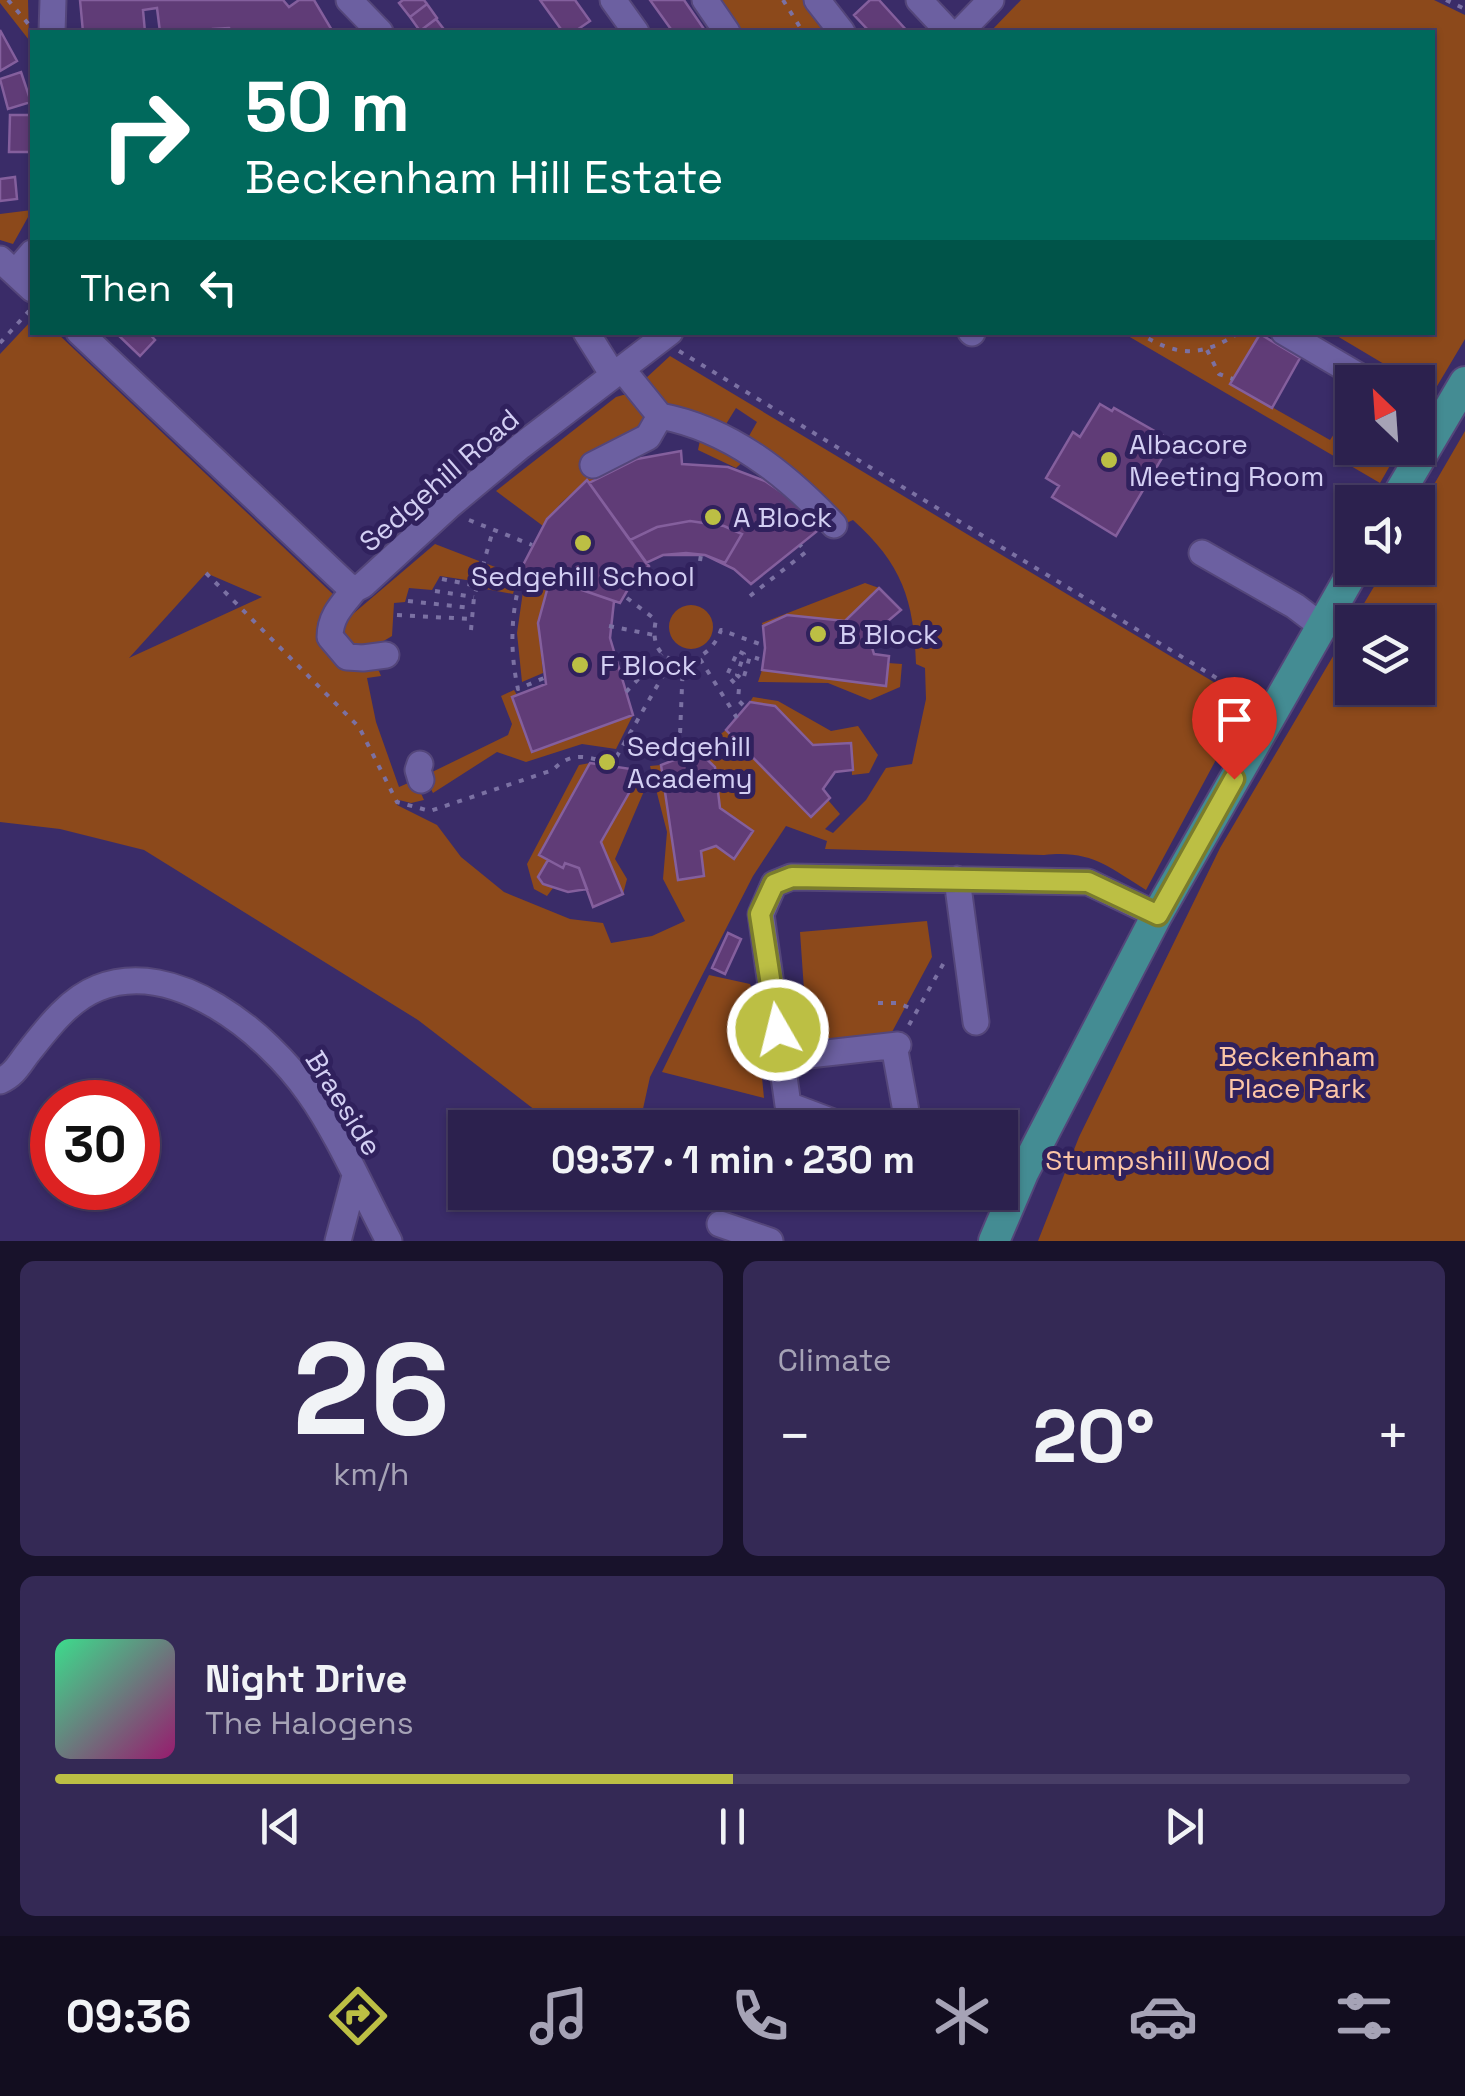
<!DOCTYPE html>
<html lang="en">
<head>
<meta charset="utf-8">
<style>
	:root { --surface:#2c214e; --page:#342955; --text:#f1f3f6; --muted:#a6a3b6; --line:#483e66; --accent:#bcbf44 }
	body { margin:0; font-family:"Space Grotesk",sans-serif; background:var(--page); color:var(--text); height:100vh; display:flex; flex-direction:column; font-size:38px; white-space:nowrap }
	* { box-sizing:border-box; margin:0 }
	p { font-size:32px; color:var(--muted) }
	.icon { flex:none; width:55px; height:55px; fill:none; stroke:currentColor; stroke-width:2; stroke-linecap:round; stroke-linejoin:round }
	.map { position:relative; height:1241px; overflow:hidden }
	.sheet { display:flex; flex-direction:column; gap:20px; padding:20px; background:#18122b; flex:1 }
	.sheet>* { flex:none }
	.hud { position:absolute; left:30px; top:30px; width:1405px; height:305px; border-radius:0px; box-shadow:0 2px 8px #0004,0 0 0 2px var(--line); background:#00695c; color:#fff; overflow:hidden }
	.needle { width:65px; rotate:335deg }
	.buttons { position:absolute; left:1335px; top:365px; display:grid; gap:20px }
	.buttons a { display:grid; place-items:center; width:100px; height:100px; border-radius:0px; background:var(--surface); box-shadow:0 2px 8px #0004,0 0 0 2px var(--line); font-size:50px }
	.speed { position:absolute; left:30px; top:1080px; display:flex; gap:20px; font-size:50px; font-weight:700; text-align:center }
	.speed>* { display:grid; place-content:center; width:130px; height:130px; border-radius:50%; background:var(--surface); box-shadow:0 2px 8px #0004,0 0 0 2px var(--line); line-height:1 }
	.speed .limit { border:15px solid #d22; background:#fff; color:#111 }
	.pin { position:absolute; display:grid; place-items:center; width:85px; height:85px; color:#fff; margin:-102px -42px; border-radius:50% 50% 50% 0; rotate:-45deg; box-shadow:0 0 10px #0007 }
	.pin .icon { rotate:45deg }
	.me { position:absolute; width:110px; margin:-55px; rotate:352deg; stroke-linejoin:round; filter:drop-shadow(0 0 8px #0008) }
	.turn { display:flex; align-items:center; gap:35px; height:210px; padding:0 50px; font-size:45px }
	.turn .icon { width:130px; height:130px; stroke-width:2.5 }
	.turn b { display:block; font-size:70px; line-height:85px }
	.then { display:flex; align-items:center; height:95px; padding:0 50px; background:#0003; gap:20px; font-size:38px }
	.big { font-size:75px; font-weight:600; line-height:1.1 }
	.sheet .tile { flex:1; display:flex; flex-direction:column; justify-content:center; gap:15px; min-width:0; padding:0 35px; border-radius:15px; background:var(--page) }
	.sheet .dial { align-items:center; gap:0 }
	.dial b { font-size:130px; line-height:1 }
	.song { display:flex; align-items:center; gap:30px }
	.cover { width:120px; height:120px; border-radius:15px; background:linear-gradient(135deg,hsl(150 70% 55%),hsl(320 70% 35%)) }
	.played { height:10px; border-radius:5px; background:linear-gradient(90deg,var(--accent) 50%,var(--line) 50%) }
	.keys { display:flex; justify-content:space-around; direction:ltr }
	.heat { display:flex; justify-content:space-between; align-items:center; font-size:55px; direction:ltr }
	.sheet .tiles { flex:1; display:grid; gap:20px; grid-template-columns:1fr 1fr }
	.tile:last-child { grid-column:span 2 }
	.trip { position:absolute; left:448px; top:1110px; width:570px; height:100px; border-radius:0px; background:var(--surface); box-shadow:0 2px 8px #0004,0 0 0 2px var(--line); font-weight:600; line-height:100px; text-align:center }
	.tab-bar { display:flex; height:160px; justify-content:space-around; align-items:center; background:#120d1f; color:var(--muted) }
	.tab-bar .icon { width:70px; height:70px }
	.tab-bar .current { color:var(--accent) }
	.tab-bar b { font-size:45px; color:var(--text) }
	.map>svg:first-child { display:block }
	.green { fill:#8c491b; fill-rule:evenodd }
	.building { fill:#603c77; stroke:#845f9d; stroke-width:2.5 }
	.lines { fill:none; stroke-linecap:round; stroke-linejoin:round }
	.minor-casing { stroke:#54467a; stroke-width:29 }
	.major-casing { stroke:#54467a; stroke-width:34 }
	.path { stroke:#7b71a3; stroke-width:4; stroke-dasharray:5 8; stroke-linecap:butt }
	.minor { stroke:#6c60a1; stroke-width:25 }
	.major { stroke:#448c93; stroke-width:30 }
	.route-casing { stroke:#7a7c2c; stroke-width:25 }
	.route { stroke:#bcbf44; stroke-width:18 }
	.poi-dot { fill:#bcbf44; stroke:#30215d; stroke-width:4 }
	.labels { text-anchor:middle; stroke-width:10; stroke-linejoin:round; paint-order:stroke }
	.poi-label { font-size:28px; fill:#d3cff3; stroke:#30215d; text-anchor:start }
	.street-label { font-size:28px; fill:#d3cff3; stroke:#30215d }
	.park-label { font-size:28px; fill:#fcc5a6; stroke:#30215d }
</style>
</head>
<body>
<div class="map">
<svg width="1465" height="1241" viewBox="0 0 1465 1241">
	<rect width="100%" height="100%" fill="#3a2c68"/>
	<path class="green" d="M 0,0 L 28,0 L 29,40 L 0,3 Z
		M 711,0 L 805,0 L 831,32 L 734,32 Z
		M 1021,0 L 1434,0 L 1465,15 L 1465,339 L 1430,398 L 1419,403 L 1418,394 L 1421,386 L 1332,333 L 1432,332 L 1432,32 L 990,32 Z
		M 32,210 L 13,244 L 0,240 L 0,214 Z
		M 32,320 L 32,332 L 57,333 L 337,598 L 320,623 L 379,671 L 381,676 L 367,678 L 376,722 L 399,787 L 415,780 L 424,800 L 411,803 L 399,800 L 397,805 L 437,825 L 461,857 L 504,892 L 570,919 L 603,923 L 611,943 L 652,936 L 685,921 L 663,879 L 667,832 L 650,766 L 661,765 L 678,879 L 703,876 L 701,851 L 716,846 L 734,859 L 753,831 L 720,808 L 715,767 L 698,751 L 726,730 L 810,817 L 828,800 L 840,814 L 825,829 L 833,833 L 866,800 L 886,768 L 912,764 L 926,699 L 925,668 L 916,664 C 914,600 902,564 853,520 L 842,525 L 745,443 L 757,422 L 736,408 L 723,429 L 669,410 L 645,379 L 670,356 L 1247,702 L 1146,890 C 1107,866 1091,850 1044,855 L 825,849 L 827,841 L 786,826 L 753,876 L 650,1077 L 639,1127 L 557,1127 L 418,1020 L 144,850 L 60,829 L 0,822 L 0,354 ZM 206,573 L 262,597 L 129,658 Z
		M 1123,333 L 1260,333 L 1231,384 L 1330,440 L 1352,407 L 1352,448 L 1400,448 L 1380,483 Z
		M 623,395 L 631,395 L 647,413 L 646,428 L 586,463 L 595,479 L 589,483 L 586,481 L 561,503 L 543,526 L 496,491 L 616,397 Z
		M 1465,431 L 1465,1241 L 1038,1241 L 1079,1137 L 1220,848 L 1352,624 L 1352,688 L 1418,688 L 1418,622 L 1353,622 L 1385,568 L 1418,568 L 1418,512 Z
		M 700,440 L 745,460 L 736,468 L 698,450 Z
		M 435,544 L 479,561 L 473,581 L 440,576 L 432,590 L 409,588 L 405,602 L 394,603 L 392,636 C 373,648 364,651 343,642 L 340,621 L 349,609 L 354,613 Z
		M 487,564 L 518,575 L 513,594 L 480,588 Z
		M 525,578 L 547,586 L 538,623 L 543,673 L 522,682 L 517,633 Z
		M 865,583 L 879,588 L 845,621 L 788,615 L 763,626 L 762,623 Z
		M669 627a22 22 0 1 1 44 0a22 22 0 1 1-44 0Z
		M 888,663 L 902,664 L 900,687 L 870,700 L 828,683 L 758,682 L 762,670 L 885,685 Z
		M 514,690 L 517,695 L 513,697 L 532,751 L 633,715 L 616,749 L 582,744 L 526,762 L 497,752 L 433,793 L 424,776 L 508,735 L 512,724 L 501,696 Z
		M 753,697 L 778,701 L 831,731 L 858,726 L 878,755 L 869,773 L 852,775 L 851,744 L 813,745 L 775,706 L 750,702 Z
		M 590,763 L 539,854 L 548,860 L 538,878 L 553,888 L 547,896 L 534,889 L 527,864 L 579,765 Z
		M 641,768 L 644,791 L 615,859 L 627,879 L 623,894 L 601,842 L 633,786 L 631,769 Z
		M 927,921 L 932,957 L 884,1047 L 808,1048 L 800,932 Z
		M 709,975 L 750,984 L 754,994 L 764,1098 L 662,1072 Z"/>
	<path class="building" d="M 80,0 L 283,0 L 289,7 L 299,0 L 314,0 L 333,32 L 233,32 L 229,28 L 213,29 L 213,32 L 160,32 L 157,8 L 143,10 L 145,32 L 83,32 Z
		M 403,0 L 424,0 L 427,4 L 410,17 L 399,3 Z
		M 540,0 L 575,0 L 590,21 L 574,32 L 563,32 Z
		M 650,0 L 684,0 L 706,32 L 673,32 Z
		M 870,0 L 879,0 L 908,32 L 870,32 L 854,15 Z
		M 427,4 L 437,18 L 420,31 L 410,17 Z
		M 436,19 L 446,32 L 418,32 L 420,31 Z
		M 0,30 L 17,61 L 0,71 Z
		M 21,72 L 31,102 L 8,109 L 0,79 Z
		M 10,115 L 32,115 L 32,152 L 9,152 Z
		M 15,177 L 17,199 L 0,201 L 0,179 Z
		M 115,332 L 148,332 L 155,340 L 140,356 Z
		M 1260,334 L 1300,358 L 1272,408 L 1230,384 Z
		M 1100,404 L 1112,411 L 1114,408 L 1172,441 L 1116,536 L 1052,497 L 1059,486 L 1046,478 L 1073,432 L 1080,437 Z
		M 681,451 L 682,464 L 728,467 L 765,481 L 797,503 L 821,528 L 751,584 L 734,569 L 705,555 L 663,555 L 646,563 L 589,483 L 637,459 Z
		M 587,480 L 649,566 L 631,584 L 620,603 L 521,569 L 547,519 Z
		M 690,521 L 724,526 L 742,534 L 725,563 L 705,555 L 686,553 L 663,555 L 646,563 L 630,540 L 657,527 Z
		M 550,579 L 614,601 L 610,638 L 633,715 L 532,752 L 512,697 L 546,684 L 538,623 Z
		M 879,588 L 901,610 L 869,637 L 874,654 L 889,656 L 886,686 L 762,670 L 765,648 L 763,626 L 787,615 L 845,621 Z
		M 750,702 L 775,706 L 813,745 L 851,743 L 853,770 L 835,772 L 823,789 L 830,798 L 811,817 L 726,730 Z
		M 698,751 L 715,767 L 720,808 L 753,831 L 734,859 L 716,846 L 701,851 L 704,876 L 678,880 L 661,765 Z
		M 590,763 L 631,769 L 633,786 L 601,842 L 623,894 L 593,907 L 579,868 L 565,863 L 563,868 L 539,855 Z
		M 548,860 L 563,868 L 565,863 L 579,868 L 587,889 L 568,892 L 543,884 L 538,877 Z
		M 728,933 L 741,939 L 725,974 L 712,968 Z"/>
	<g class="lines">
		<g class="minor-casing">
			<path id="minor" d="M 349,0 L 380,32
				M 613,0 L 636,32
				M 705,0 L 727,32
				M 817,0 L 842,32
				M 919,0 L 949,32
				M 52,32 L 53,0
				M 960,32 L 991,0
				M 0,259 L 32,289
				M 15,273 L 32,253
				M 79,332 L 347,585 L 355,589 L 363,585 L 449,506 L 521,446 L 670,332
				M 586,332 L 613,375
				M 971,332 L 972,333
				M 1284,332 L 1369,382
				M 622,369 L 660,416
				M 1418,411 L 1440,424
				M 593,465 L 648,437 L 660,416 C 730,429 786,474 834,525
				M 1202,553 L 1295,606 L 1320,625
				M 355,589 C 343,604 330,616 330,637 L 347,657 L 363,658 L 386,655
				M 420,764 L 418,770 L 421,780
				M 957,879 L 976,1022
				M 895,1051 L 909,1128
				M 782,1058 L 898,1045
				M 0,1081 C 16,1074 20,1062 31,1049 C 49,1026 70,999 98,988 C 175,957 267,1033 309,1093 C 339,1135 364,1194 389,1241
				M 849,1128 L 788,1105 L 761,914 L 774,884 L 791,877 L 1088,882 L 1157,915
				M 1000,1168 L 1023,1173
				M 720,1224 L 770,1241
				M 338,1241 L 355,1176"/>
		</g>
		<g class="major-casing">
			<path id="major" d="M 1394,502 L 1465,382
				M 994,1241 L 1023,1173 L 1157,915 L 1355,568"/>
		</g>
		<path class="path" d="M 8,0 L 31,27
			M 783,0 L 803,32
			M 1446,0 L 1465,9
			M 1137,332 C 1178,357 1200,358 1240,332
			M 0,343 L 29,311
			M 1207,350 L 1219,374 L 1233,379
			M 679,351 L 1251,699
			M 469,520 L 532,545
			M 700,561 L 701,555
			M 523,570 C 511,610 509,648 518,689 L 544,678
			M 642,571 L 644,574
			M 206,573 L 359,727 L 397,802 L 430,811 L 553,770 C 571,751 585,757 608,762
			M 442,579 L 477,586
			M 435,591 L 474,597
			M 750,596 L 806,552 L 800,545
			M 627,598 L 656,620 C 644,672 706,674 721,630 L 765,646
			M 408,601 L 472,608
			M 397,615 L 470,619
			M 609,626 L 654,635
			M 471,630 L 474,597 L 493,530
			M 700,659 L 737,718
			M 626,692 L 662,654
			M 743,705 L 738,700 L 739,688 L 727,675 L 738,651 L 744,654 L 737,675 L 743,680 L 750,656 L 759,659
			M 679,759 L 683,662
			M 610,768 L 672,660
			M 878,1003 L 898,1003 L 917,1011
			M 909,1025 L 946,959"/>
		<use href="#minor" class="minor"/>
		<use href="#major" class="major"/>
	</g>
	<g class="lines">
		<g class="route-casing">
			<path id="route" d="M 778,1030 L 760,914 L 774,884 L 792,877 L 1088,882 L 1158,915 L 1234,779"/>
		</g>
		<use href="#route" class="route"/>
	</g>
	<g class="poi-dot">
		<circle cx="1109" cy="460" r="10"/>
		<circle cx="713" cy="517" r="10"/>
		<circle cx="583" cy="543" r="10"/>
		<circle cx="818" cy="634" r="10"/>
		<circle cx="580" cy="665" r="10"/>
		<circle cx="607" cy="762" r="10"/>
	</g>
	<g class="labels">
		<g class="poi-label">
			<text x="1129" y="454">Albacore<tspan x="1129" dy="32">Meeting Room</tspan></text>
			<text x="733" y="527">A Block</text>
			<text x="583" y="586" text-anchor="middle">Sedgehill School</text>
			<text x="838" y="644">B Block</text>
			<text x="600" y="675">F Block</text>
			<text x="627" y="756">Sedgehill<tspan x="627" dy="32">Academy</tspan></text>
		</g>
		<g class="street-label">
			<text transform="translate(439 480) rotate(-41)" y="10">Sedgehill Road</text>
			<text transform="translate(344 1103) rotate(58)" y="10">Braeside</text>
		</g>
		<g class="park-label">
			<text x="1297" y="1066">Beckenham<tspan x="1297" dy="32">Place Park</tspan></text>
			<text x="1158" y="1170">Stumpshill Wood</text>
		</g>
	</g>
</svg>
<div class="buttons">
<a><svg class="needle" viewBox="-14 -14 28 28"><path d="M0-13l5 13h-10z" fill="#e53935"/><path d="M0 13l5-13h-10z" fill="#a6a3b6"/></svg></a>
<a><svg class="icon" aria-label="sound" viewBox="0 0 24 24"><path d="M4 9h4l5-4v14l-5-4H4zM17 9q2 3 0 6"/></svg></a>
<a><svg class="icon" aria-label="layers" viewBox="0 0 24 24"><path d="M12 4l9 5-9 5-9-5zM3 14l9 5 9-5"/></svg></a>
</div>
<div class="speed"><div class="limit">30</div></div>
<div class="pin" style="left:1234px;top:779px;background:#d93025"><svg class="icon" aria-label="arrive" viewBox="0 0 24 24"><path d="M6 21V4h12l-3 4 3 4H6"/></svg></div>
<svg class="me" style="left:778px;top:1030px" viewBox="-20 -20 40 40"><circle r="17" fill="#bcbf44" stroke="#fff" stroke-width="3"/><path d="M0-11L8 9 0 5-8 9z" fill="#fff"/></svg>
<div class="trip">09:37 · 1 min · 230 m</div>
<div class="hud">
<div class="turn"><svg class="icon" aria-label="right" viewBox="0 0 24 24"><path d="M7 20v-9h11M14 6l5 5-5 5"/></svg><div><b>50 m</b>Beckenham Hill Estate</div></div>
<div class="then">Then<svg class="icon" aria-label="left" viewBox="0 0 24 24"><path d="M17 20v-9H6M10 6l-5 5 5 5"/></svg></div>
</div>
</div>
<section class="sheet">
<div class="tiles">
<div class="tile dial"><b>26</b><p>km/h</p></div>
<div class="tile"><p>Climate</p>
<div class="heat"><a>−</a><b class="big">20°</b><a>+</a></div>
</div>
<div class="tile">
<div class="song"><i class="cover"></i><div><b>Night Drive</b><p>The Halogens</p></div></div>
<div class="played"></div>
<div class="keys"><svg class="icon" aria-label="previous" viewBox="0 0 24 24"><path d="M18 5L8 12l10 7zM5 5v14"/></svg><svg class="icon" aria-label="pause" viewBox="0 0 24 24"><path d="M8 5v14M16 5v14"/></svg><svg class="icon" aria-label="next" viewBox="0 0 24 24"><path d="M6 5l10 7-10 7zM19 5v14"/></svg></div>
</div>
</div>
</section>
<nav class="tab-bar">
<b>09:36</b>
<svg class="icon current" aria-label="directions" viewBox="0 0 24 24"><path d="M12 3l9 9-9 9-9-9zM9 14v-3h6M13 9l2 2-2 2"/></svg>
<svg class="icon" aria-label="music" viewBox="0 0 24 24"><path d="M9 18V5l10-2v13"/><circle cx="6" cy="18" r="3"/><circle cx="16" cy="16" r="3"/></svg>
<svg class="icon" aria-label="phone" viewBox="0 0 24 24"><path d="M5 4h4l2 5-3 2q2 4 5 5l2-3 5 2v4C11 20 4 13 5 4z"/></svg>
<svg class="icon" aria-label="climate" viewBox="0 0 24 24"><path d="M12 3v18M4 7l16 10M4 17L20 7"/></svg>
<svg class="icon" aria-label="car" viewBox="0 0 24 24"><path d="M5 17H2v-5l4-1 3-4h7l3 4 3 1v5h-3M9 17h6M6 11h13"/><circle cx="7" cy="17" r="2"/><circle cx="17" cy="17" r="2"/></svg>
<svg class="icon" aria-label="filters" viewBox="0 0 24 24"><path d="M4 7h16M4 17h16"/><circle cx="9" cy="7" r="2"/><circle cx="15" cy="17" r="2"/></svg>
</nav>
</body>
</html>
